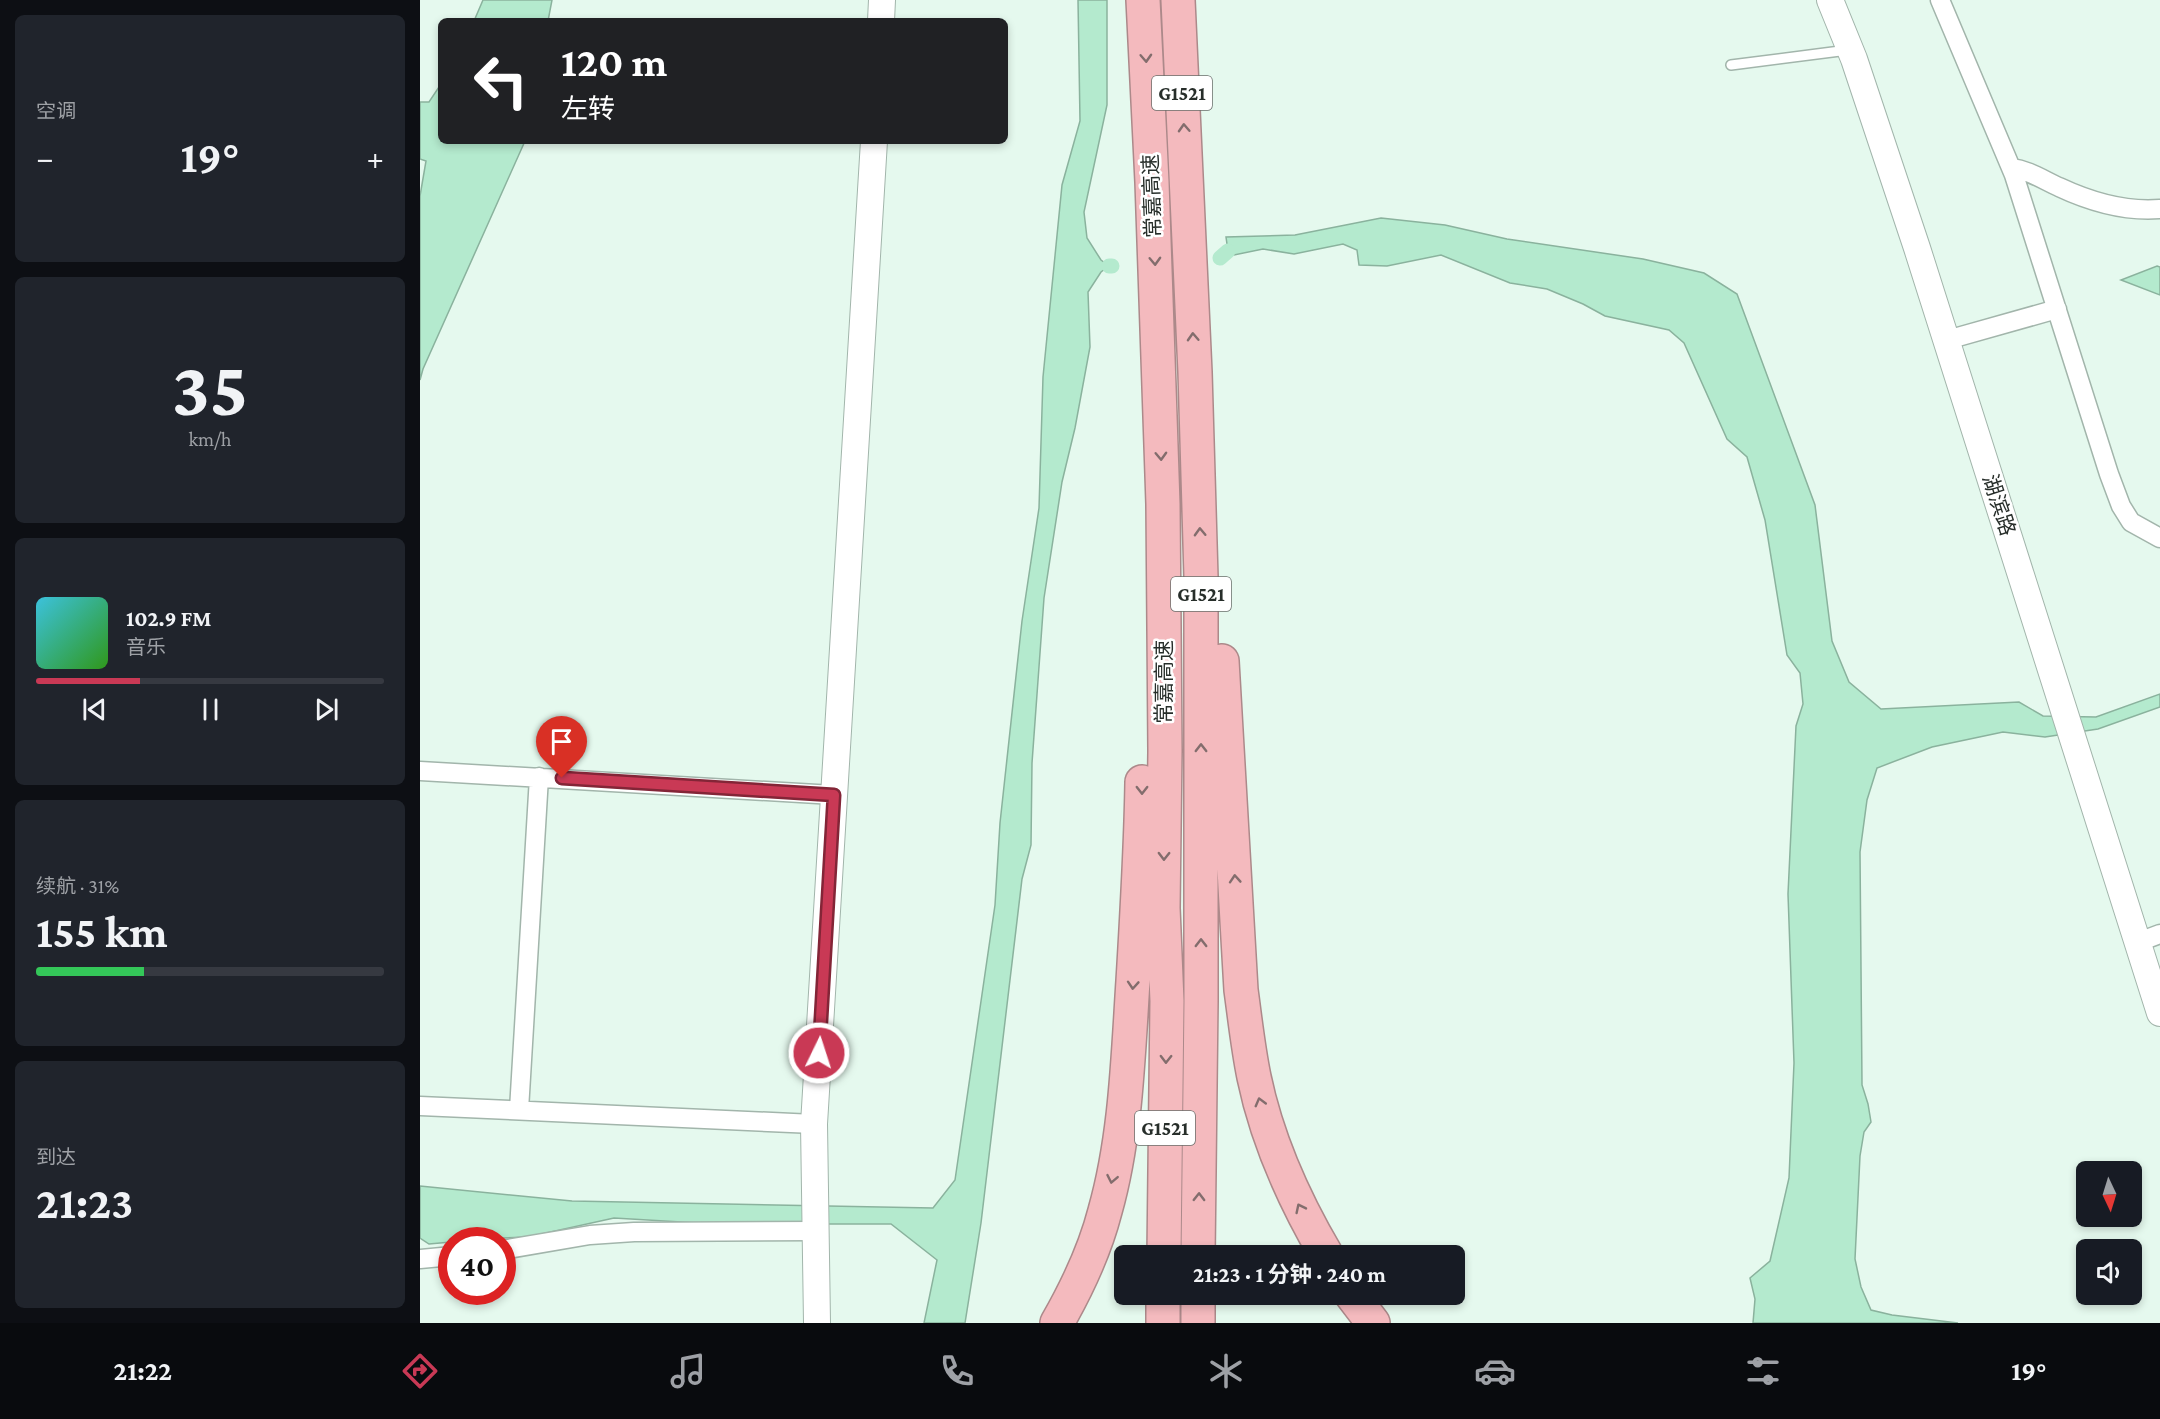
<!DOCTYPE html>
<html lang="zh">
<head>
<meta charset="utf-8">
<style>
	:root { --surface:#171b24; --page:#20242c; --text:#f1f3f6; --muted:#9ea1a6; --line:#363941; --accent:#c93955 }
	body { margin:0; font-family:"Crimson Pro","Noto Sans SC",serif; background:var(--page); color:var(--text); height:100vh; display:flex; flex-direction:column; font-size:22px; white-space:nowrap }
	* { box-sizing:border-box; margin:0 }
	p { font-size:20px; color:var(--muted) }
	.icon { flex:none; width:33px; height:33px; fill:none; stroke:currentColor; stroke-width:2; stroke-linecap:round; stroke-linejoin:round }
	.map { position:relative; flex:1; overflow:hidden }
	.panel { display:flex; flex-direction:column; gap:15px; padding:15px; background:#0d0f14; width:420px }
	.panel>* { flex:none }
	.hud { position:absolute; left:18px; top:18px; width:570px; height:126px; border-radius:9px; box-shadow:0 3px 9px #0003; background:#202124; color:#fff; overflow:hidden }
	.needle { width:39px; rotate:176deg }
	.tools { position:absolute; left:1656px; top:1161px; display:grid; gap:12px }
	.tools a { display:grid; place-items:center; width:66px; height:66px; border-radius:9px; background:var(--surface); box-shadow:0 3px 9px #0003; font-size:30px }
	.speed { position:absolute; left:18px; top:1227px; display:flex; gap:12px; font-size:30px; font-weight:700; text-align:center }
	.speed>* { display:grid; place-content:center; width:78px; height:78px; border-radius:50%; background:var(--surface); box-shadow:0 3px 9px #0003; line-height:1 }
	.speed .limit { border:9px solid #d22; background:#fff; color:#111 }
	.pin { position:absolute; display:grid; place-items:center; width:51px; height:51px; color:#fff; margin:-62px -26px; border-radius:50% 50% 50% 0; rotate:-45deg; box-shadow:0 0 6px #0007 }
	.pin .icon { rotate:45deg }
	.me { position:absolute; width:66px; margin:-33px; rotate:4deg; stroke-linejoin:round; filter:drop-shadow(0 0 4px #0008) }
	.turn { display:flex; align-items:center; gap:21px; height:126px; padding:0 24px; font-size:27px }
	.turn .icon { width:78px; height:78px; stroke-width:2.5 }
	.turn b { display:block; font-size:42px; line-height:51px }
	.big { font-size:45px; font-weight:700; line-height:1.1 }
	.panel .card { flex:1; display:flex; flex-direction:column; justify-content:center; gap:9px; min-width:0; padding:0 21px; border-radius:9px; background:var(--page) }
	.panel .dial { align-items:center; gap:0 }
	.dial b { font-size:78px; line-height:1 }
	.song { display:flex; align-items:center; gap:18px }
	.cover { width:72px; height:72px; border-radius:9px; background:linear-gradient(135deg,hsl(190 70% 55%),hsl(110 70% 35%)) }
	.played { height:6px; border-radius:3px; background:linear-gradient(90deg,var(--accent) 30%,var(--line) 30%) }
	.keys { display:flex; justify-content:space-around; direction:ltr }
	.heat { display:flex; justify-content:space-between; align-items:center; font-size:33px; direction:ltr }
	.charge { height:9px; border-radius:4px; background:linear-gradient(90deg,#34c759 31%,var(--line) 0) }
	.trip { position:absolute; left:694px; top:1245px; width:351px; height:60px; border-radius:9px; background:var(--surface); box-shadow:0 3px 9px #0003; font-weight:700; line-height:60px; text-align:center }
	.tabs { display:flex; height:96px; justify-content:space-around; align-items:center; background:#090b0e; color:var(--muted) }
	.tabs .icon { width:42px; height:42px }
	.tabs .current { color:var(--accent) }
	.tabs b { font-size:27px; color:var(--text) }
	main { display:flex; flex:1; min-height:0 }
	.map>svg:first-child { display:block }
	.water { fill:#b4eace; stroke:#8ab29d; stroke-width:1.5 }
	.lines { fill:none; stroke-linecap:round; stroke-linejoin:round }
	.canal { stroke:#b4eace; stroke-width:15 }
	.lane-casing { stroke:#a2b5ab; stroke-width:12 }
	.street-casing { stroke:#a2b5ab; stroke-width:21 }
	.secondary-casing { stroke:#a2b5ab; stroke-width:28 }
	.highway-casing { stroke:#ac898a; stroke-width:36 }
	.lane { stroke:#fff; stroke-width:9 }
	.street { stroke:#fff; stroke-width:18 }
	.secondary { stroke:#fff; stroke-width:26 }
	.highway { stroke:#f4babe; stroke-width:33 }
	.oneway { stroke:#836d6d }
	.route-casing { stroke:#832537; stroke-width:15 }
	.route { stroke:#c93955; stroke-width:10 }
	.labels { text-anchor:middle; stroke-width:5; stroke-linejoin:round; paint-order:stroke }
	.shield { fill:#fff; stroke:#686d6a; stroke-width:1.5 }
	.shield-label { font-size:20px; font-weight:bold; fill:#272e2a }
	.street-label { font-size:21px; fill:#272e2a; stroke:#fff }
</style>
</head>
<body>
<main>
<section class="panel">
<div class="card"><p>空调</p>
<div class="heat"><a>−</a><b class="big">19°</b><a>+</a></div>
</div>
<div class="card dial"><b>35</b><p>km/h</p></div>
<div class="card">
<div class="song"><i class="cover"></i><div><b>102.9 FM</b><p>音乐</p></div></div>
<div class="played"></div>
<div class="keys"><svg class="icon" aria-label="previous" viewBox="0 0 24 24"><path d="M18 5L8 12l10 7zM5 5v14"/></svg><svg class="icon" aria-label="pause" viewBox="0 0 24 24"><path d="M8 5v14M16 5v14"/></svg><svg class="icon" aria-label="next" viewBox="0 0 24 24"><path d="M6 5l10 7-10 7zM19 5v14"/></svg></div>
</div>
<div class="card"><p>续航 · 31%</p><b class="big">155 km</b><div class="charge"></div></div>
<div class="card"><p>到达</p><b class="big">21:23</b></div>
</section>
<div class="map">
<svg width="1740" height="1323" viewBox="0 0 1740 1323">
	<rect width="100%" height="100%" fill="#e5f9ee"/>
	<path class="water" d="M 63,0 L 132,0 L 128,21 L 54,21 Z
		M 658,0 L 687,0 L 687,105 L 664,212 L 667,238 L 681,260 L 689,266 L 681,272 L 668,292 L 670,347 L 655,428 L 642,482 L 624,598 L 612,763 L 611,845 L 602,879 L 561,1223 L 545,1323 L 504,1323 L 517,1260 L 471,1224 L 295,1224 L 194,1218 L 108,1237 L 32,1240 L 31,1242 L 9,1244 L 0,1238 L 0,1186 L 152,1201 L 513,1208 L 535,1180 L 575,905 L 580,823 L 602,621 L 619,508 L 623,377 L 642,185 L 660,121 Z
		M 21,84 L 21,141 L 105,141 L 3,369 L 0,380 L 0,196 L 6,161 L 0,159 L 0,102 L 9,102 Z
		M 961,218 L 1025,225 L 1087,239 L 1223,259 L 1284,273 L 1317,294 L 1395,505 L 1412,641 L 1429,682 L 1461,709 L 1599,702 L 1623,716 L 1676,717 L 1740,694 L 1740,707 L 1678,729 L 1625,737 L 1583,732 L 1512,747 L 1457,768 L 1447,800 L 1440,852 L 1442,1085 L 1448,1104 L 1451,1122 L 1444,1132 L 1440,1156 L 1435,1259 L 1441,1287 L 1451,1310 L 1472,1315 L 1538,1323 L 1333,1323 L 1335,1299 L 1330,1278 L 1350,1261 L 1369,1178 L 1374,1063 L 1368,894 L 1376,726 L 1383,704 L 1380,673 L 1367,655 L 1345,520 L 1327,457 L 1307,439 L 1264,343 L 1249,330 L 1185,316 L 1163,304 L 1127,289 L 1090,283 L 1021,255 L 967,266 L 939,265 L 937,250 L 923,244 L 874,254 L 843,249 L 814,255 L 808,251 L 806,237 L 875,235 Z
		M 1737,266 L 1740,267 L 1740,295 L 1701,280 Z"/>
	<g class="lines">
		<path class="canal" d="M 800,258 L 808,251
			M 689,266 L 692,266"/>
		<g class="lane-casing">
			<path id="lane" d="M 1311,65 L 1428,50"/>
		</g>
		<g class="street-casing">
			<path id="street" d="M 1520,0 L 1594,175 L 1689,474 L 1701,506 L 1711,522 L 1740,538
				M 1591,168 C 1609,170 1623,180 1639,187 C 1671,202 1704,212 1740,209
				M 1527,340 L 1637,309
				M 0,771 L 414,795
				M 1716,943 L 1740,934
				M 0,1106 L 394,1124
				M 99,1110 L 119,777
				M 82,1250 L 170,1235 L 214,1232 L 396,1231
				M 0,1259 L 32,1256"/>
		</g>
		<g class="secondary-casing">
			<path id="secondary" d="M 1410,0 L 1434,59 L 1497,248 L 1740,1013
				M 461,21 L 462,0
				M 397,1323 L 394,1124 L 454,141"/>
		</g>
		<g class="highway-casing">
			<path id="highway" d="M 723,0 L 732,182 L 743,504 L 745,751 L 743,908 L 747,1001 L 744,1256
				M 758,0 L 775,372 L 781,577 L 781,1001 L 778,1256
				M 802,661 L 821,990 C 825,1019 828,1048 834,1077 C 847,1140 874,1200 907,1256
				M 931,1294 L 953,1323
				M 637,1323 C 657,1288 675,1250 685,1211 C 706,1137 708,1057 713,981 C 717,915 721,848 722,782
				M 743,1323 L 743,1294
				M 778,1323 L 778,1294"/>
		</g>
		<use href="#lane" class="lane"/>
		<use href="#street" class="street"/>
		<use href="#secondary" class="secondary"/>
		<use href="#highway" class="highway"/>
	</g>
	<defs><path id="oneway-chevron" d="M-2-3.5L2.5 0L-2 3.5" fill="none" stroke-width="1.6" stroke-linecap="round" stroke-linejoin="round" transform="scale(1.5)"/></defs>
	<g class="oneway">
		<use href="#oneway-chevron" transform="translate(726 58) rotate(87)"/>
		<use href="#oneway-chevron" transform="translate(764 128) rotate(-93)"/>
		<use href="#oneway-chevron" transform="translate(735 261) rotate(88)"/>
		<use href="#oneway-chevron" transform="translate(773 337) rotate(-93)"/>
		<use href="#oneway-chevron" transform="translate(741 456) rotate(88)"/>
		<use href="#oneway-chevron" transform="translate(780 532) rotate(-92)"/>
		<use href="#oneway-chevron" transform="translate(781 748) rotate(-90)"/>
		<use href="#oneway-chevron" transform="translate(722 790) rotate(90)"/>
		<use href="#oneway-chevron" transform="translate(744 856) rotate(91)"/>
		<use href="#oneway-chevron" transform="translate(815 879) rotate(-94)"/>
		<use href="#oneway-chevron" transform="translate(781 943) rotate(-90)"/>
		<use href="#oneway-chevron" transform="translate(713 985) rotate(94)"/>
		<use href="#oneway-chevron" transform="translate(746 1059) rotate(91)"/>
		<use href="#oneway-chevron" transform="translate(840 1102) rotate(-105)"/>
		<use href="#oneway-chevron" transform="translate(692 1179) rotate(101)"/>
		<use href="#oneway-chevron" transform="translate(779 1197) rotate(-89)"/>
		<use href="#oneway-chevron" transform="translate(880 1208) rotate(-116)"/>
	</g>
	<g class="lines">
		<g class="route-casing">
			<path id="route" d="M 142,778 L 414,795 L 399,1053"/>
		</g>
		<use href="#route" class="route"/>
	</g>
	<g class="labels">
		<g class="shield">
			<rect x="732" y="76" width="60" height="34" rx="4.5"/>
			<rect x="751" y="577" width="60" height="34" rx="4.5"/>
			<rect x="715" y="1111" width="60" height="34" rx="4.5"/>
		</g>
		<g class="shield-label">
			<text x="762" y="100">G1521</text>
			<text x="781" y="601">G1521</text>
			<text x="745" y="1135">G1521</text>
		</g>
		<g class="street-label">
			<text transform="translate(732 196) rotate(-92)" y="7">常嘉高速</text>
			<text transform="translate(1579 505) rotate(72)" y="7">湖滨路</text>
			<text transform="translate(744 682) rotate(-90)" y="7">常嘉高速</text>
		</g>
	</g>
</svg>
<div class="tools">
<a><svg class="needle" viewBox="-14 -14 28 28"><path d="M0-13l5 13h-10z" fill="#e53935"/><path d="M0 13l5-13h-10z" fill="#9ea1a6"/></svg></a>
<a><svg class="icon" aria-label="sound" viewBox="0 0 24 24"><path d="M4 9h4l5-4v14l-5-4H4zM17 9q2 3 0 6"/></svg></a>
</div>
<div class="speed"><div class="limit">40</div></div>
<div class="pin" style="left:142px;top:778px;background:#d93025"><svg class="icon" aria-label="arrive" viewBox="0 0 24 24"><path d="M6 21V4h12l-3 4 3 4H6"/></svg></div>
<svg class="me" style="left:399px;top:1053px" viewBox="-20 -20 40 40"><circle r="17" fill="#c93955" stroke="#fff" stroke-width="3"/><path d="M0-11L8 9 0 5-8 9z" fill="#fff"/></svg>
<div class="trip">21:23 · 1 分钟 · 240 m</div>
<div class="hud">
<div class="turn"><svg class="icon" aria-label="left" viewBox="0 0 24 24"><path d="M17 20v-9H6M10 6l-5 5 5 5"/></svg><div><b>120 m</b>左转</div></div>
</div>
</div>
</main>
<nav class="tabs">
<b>21:22</b>
<svg class="icon current" aria-label="directions" viewBox="0 0 24 24"><path d="M12 3l9 9-9 9-9-9zM9 14v-3h6M13 9l2 2-2 2"/></svg>
<svg class="icon" aria-label="music" viewBox="0 0 24 24"><path d="M9 18V5l10-2v13"/><circle cx="6" cy="18" r="3"/><circle cx="16" cy="16" r="3"/></svg>
<svg class="icon" aria-label="phone" viewBox="0 0 24 24"><path d="M5 4h4l2 5-3 2q2 4 5 5l2-3 5 2v4C11 20 4 13 5 4z"/></svg>
<svg class="icon" aria-label="climate" viewBox="0 0 24 24"><path d="M12 3v18M4 7l16 10M4 17L20 7"/></svg>
<svg class="icon" aria-label="car" viewBox="0 0 24 24"><path d="M5 17H2v-5l4-1 3-4h7l3 4 3 1v5h-3M9 17h6M6 11h13"/><circle cx="7" cy="17" r="2"/><circle cx="17" cy="17" r="2"/></svg>
<svg class="icon" aria-label="filters" viewBox="0 0 24 24"><path d="M4 7h16M4 17h16"/><circle cx="9" cy="7" r="2"/><circle cx="15" cy="17" r="2"/></svg>
<b>19°</b>
</nav>
</body>
</html>
